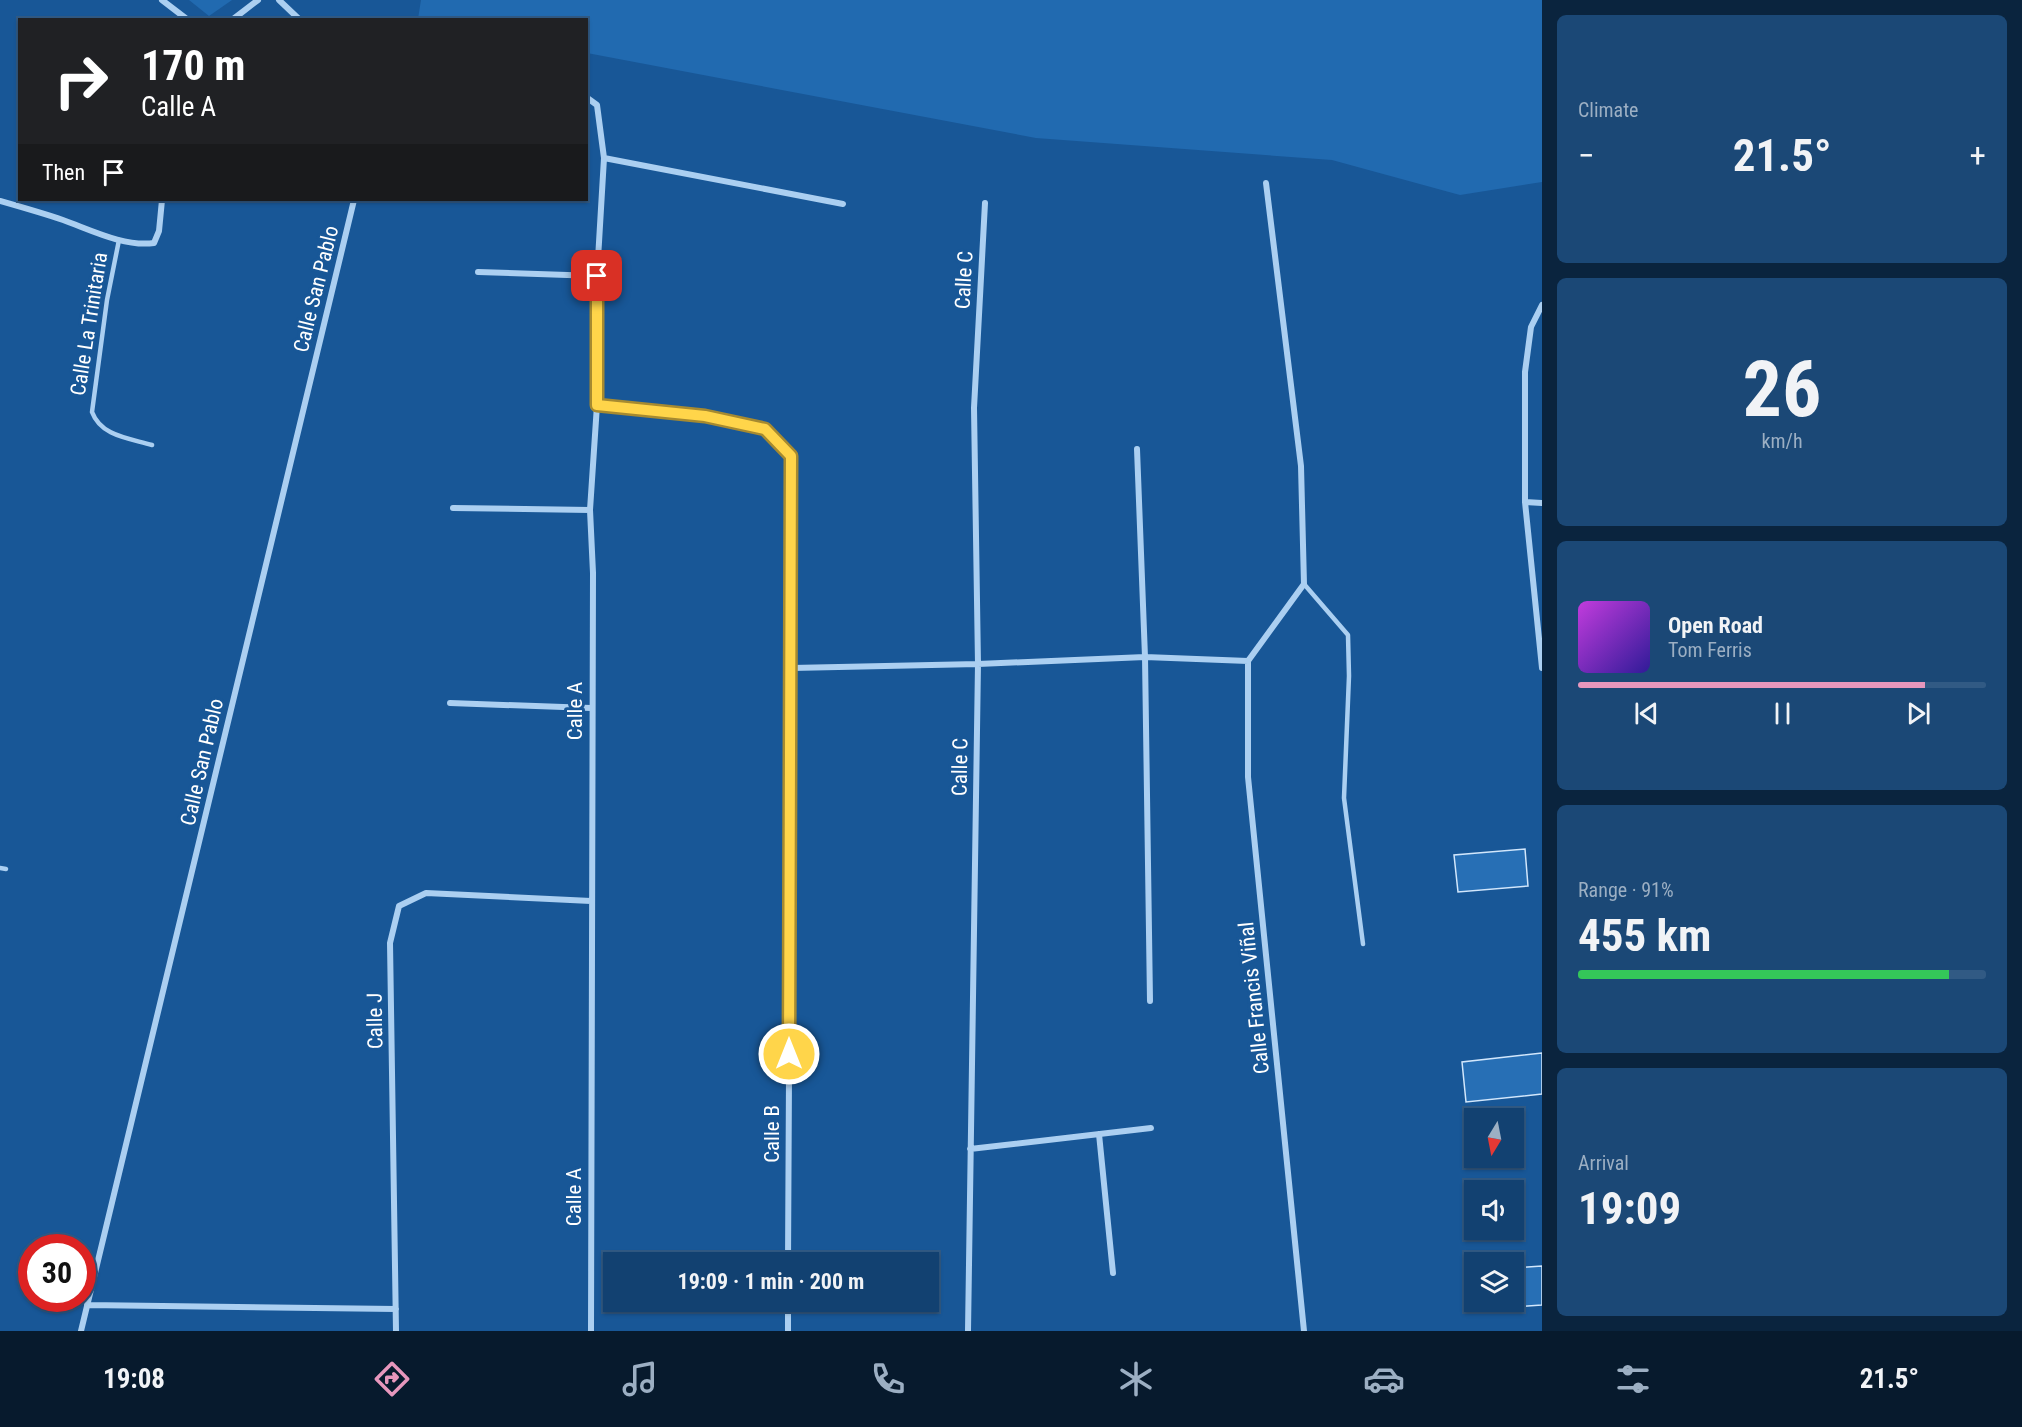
<!DOCTYPE html>
<html lang="en">
<head>
<meta charset="utf-8">
<style>
	:root { --surface:#124171; --page:#1b4876; --text:#f1f3f6; --muted:#9cafc3; --line:#315a84; --accent:#e797bd }
	body { margin:0; font-family:"Roboto Condensed",sans-serif; background:var(--page); color:var(--text); height:100vh; display:flex; flex-direction:column; font-size:22px; white-space:nowrap }
	* { box-sizing:border-box; margin:0 }
	p { font-size:20px; color:var(--muted) }
	.icon { flex:none; width:33px; height:33px; fill:none; stroke:currentColor; stroke-width:2; stroke-linecap:round; stroke-linejoin:round }
	.map { position:relative; flex:1; overflow:hidden }
	.side { display:flex; flex-direction:column; gap:15px; padding:15px; background:#0a243e; width:480px }
	.side>* { flex:none }
	.guide { position:absolute; left:18px; top:18px; width:570px; height:183px; border-radius:0px; box-shadow:0 2px 4px #0004,0 0 0 2px var(--line); background:#202124; color:#fff; overflow:hidden }
	.needle { width:39px; rotate:190deg }
	.fabs { position:absolute; left:1464px; top:1108px; display:grid; gap:12px }
	.fabs a { display:grid; place-items:center; width:60px; height:60px; border-radius:0px; background:var(--surface); box-shadow:0 2px 4px #0004,0 0 0 2px var(--line); font-size:30px }
	.speed { position:absolute; left:18px; top:1234px; display:flex; gap:12px; font-size:30px; font-weight:700; text-align:center }
	.speed>* { display:grid; place-content:center; width:78px; height:78px; border-radius:50%; background:var(--surface); box-shadow:0 2px 4px #0004,0 0 0 2px var(--line); line-height:1 }
	.speed .limit { border:9px solid #d22; background:#fff; color:#111 }
	.pin { position:absolute; display:grid; place-items:center; width:51px; height:51px; color:#fff; margin:-26px; border-radius:12px; box-shadow:0 3px 9px #0006 }
	.me { position:absolute; width:66px; margin:-33px; rotate:0deg; stroke-linejoin:round; filter:drop-shadow(0 0 4px #0008) }
	.turn { display:flex; align-items:center; gap:21px; height:126px; padding:0 24px; font-size:27px }
	.turn .icon { width:78px; height:78px; stroke-width:2.5 }
	.turn b { display:block; font-size:42px; line-height:51px }
	.then { display:flex; align-items:center; height:57px; padding:0 24px; background:#0003; gap:12px; font-size:22px }
	.big { font-size:45px; font-weight:700; line-height:1.1 }
	.side .widget { flex:1; display:flex; flex-direction:column; justify-content:center; gap:9px; min-width:0; padding:0 21px; border-radius:9px; background:var(--page) }
	.side .dial { align-items:center; gap:0 }
	.dial b { font-size:78px; line-height:1 }
	.song { display:flex; align-items:center; gap:18px }
	.cover { width:72px; height:72px; border-radius:9px; background:linear-gradient(135deg,hsl(290 70% 55%),hsl(250 70% 35%)) }
	.played { height:6px; border-radius:3px; background:linear-gradient(90deg,var(--accent) 85%,var(--line) 85%) }
	.keys { display:flex; justify-content:space-around; direction:ltr }
	.heat { display:flex; justify-content:space-between; align-items:center; font-size:33px; direction:ltr }
	.charge { height:9px; border-radius:4px; background:linear-gradient(90deg,#34c759 91%,var(--line) 0) }
	.trip { position:absolute; left:603px; top:1252px; width:336px; height:60px; border-radius:0px; background:var(--surface); box-shadow:0 2px 4px #0004,0 0 0 2px var(--line); font-weight:700; line-height:60px; text-align:center }
	.menu { display:flex; height:96px; justify-content:space-around; align-items:center; background:#071a2d; color:var(--muted) }
	.menu .icon { width:42px; height:42px }
	.menu .current { color:var(--accent) }
	.menu b { font-size:27px; color:var(--text) }
	main { display:flex; flex:1; min-height:0 }
	.map>svg:first-child { display:block }
	.green { fill:#216ab0 }
	.building { fill:#276fb5; stroke:#d2e7fc; stroke-width:1.5 }
	.lines { fill:none; stroke-linecap:round; stroke-linejoin:round }
	.service { stroke:#abcff1; stroke-width:4.5 }
	.minor { stroke:#abcff1; stroke-width:6 }
	.route-casing { stroke:#a68a30; stroke-width:15 }
	.route { stroke:#ffd54a; stroke-width:10 }
	.labels { text-anchor:middle; stroke-width:6; stroke-linejoin:round; paint-order:stroke }
	.street-label { font-size:21px; fill:#fff; stroke:#185797 }
</style>
</head>
<body>
<main>
<div class="map">
<svg width="1542" height="1331" viewBox="0 0 1542 1331">
	<rect width="100%" height="100%" fill="#185797"/>
	<path class="green" d="M 189,0 L 232,0 L 209,16 Z
		M 421,0 L 1542,0 L 1542,182 L 1460,195 L 1332,160 L 1036,138 L 587,53 L 586,20 L 418,19 Z"/>
	<path class="building" d="M 1525,849 L 1528,886 L 1458,892 L 1454,855 Z
		M 1542,1053 L 1542,1094 L 1466,1102 L 1462,1062 Z
		M 1542,1266 L 1542,1305 L 1487,1309 L 1486,1302 L 1514,1302 L 1514,1268 Z"/>
	<g class="lines">
		<path class="service" d="M 119,240 L 107,300 L 92,412 C 101,436 128,438 152,445
			M 1304,584 L 1348,635 L 1349,676 L 1344,798 L 1363,944
			M 0,868 L 6,869"/>
		<path class="minor" d="M 162,0 L 188,20
			M 279,0 L 300,20
			M 232,20 L 258,0
			M 586,97 L 597,105 L 604,158 L 597,276 L 597,405 L 590,510 L 593,573 L 591,1331
			M 604,158 L 843,204
			M 0,201 C 21,207 42,213 63,220 C 91,230 124,247 154,243 L 159,231 L 162,200
			M 478,272 L 597,276
			M 1542,305 L 1531,327 L 1525,372 L 1525,502 L 1542,668
			M 597,405 L 705,416 L 765,429 L 791,456 C 792,725 789,994 788,1263
			M 1137,449 L 1145,657 L 1150,1001
			M 1525,502 L 1542,503
			M 453,508 L 590,510
			M 1248,661 L 1248,777 L 1304,1331
			M 1248,661 L 1304,584 L 1301,466 L 1266,183
			M 792,668 L 978,664 L 1145,657 L 1248,661
			M 450,703 L 591,708
			M 1099,1134 L 1113,1273
			M 970,1149 L 1151,1128
			M 87,1305 L 396,1309
			M 81,1331 L 354,200
			M 396,1331 L 390,943 L 399,906 L 426,893 L 591,901
			M 788,1331 L 788,1302
			M 968,1331 L 978,664 L 974,408 L 985,203"/>
	</g>
	<g class="lines">
		<g class="route-casing">
			<path id="route" d="M 597,276 L 597,405 L 705,416 L 765,429 L 791,456 C 792,656 789,855 789,1054"/>
		</g>
		<use href="#route" class="route"/>
	</g>
	<g class="labels">
		<g class="street-label">
			<text transform="translate(964 280) rotate(-87)" y="7">Calle C</text>
			<text transform="translate(316 289) rotate(-76)" y="7">Calle San Pablo</text>
			<text transform="translate(89 324) rotate(-81)" y="7">Calle La Trinitaria</text>
			<text transform="translate(575 711) rotate(-90)" y="7">Calle A</text>
			<text transform="translate(202 762) rotate(-77)" y="7">Calle San Pablo</text>
			<text transform="translate(960 767) rotate(-89)" y="7">Calle C</text>
			<text transform="translate(1254 998) rotate(-96)" y="7">Calle Francis Viñal</text>
			<text transform="translate(375 1021) rotate(-91)" y="7">Calle J</text>
			<text transform="translate(772 1134) rotate(-90)" y="7">Calle B</text>
			<text transform="translate(574 1197) rotate(-90)" y="7">Calle A</text>
		</g>
	</g>
</svg>
<div class="fabs">
<a><svg class="needle" viewBox="-14 -14 28 28"><path d="M0-13l5 13h-10z" fill="#e53935"/><path d="M0 13l5-13h-10z" fill="#9cafc3"/></svg></a>
<a><svg class="icon" aria-label="sound" viewBox="0 0 24 24"><path d="M4 9h4l5-4v14l-5-4H4zM17 9q2 3 0 6"/></svg></a>
<a><svg class="icon" aria-label="layers" viewBox="0 0 24 24"><path d="M12 4l9 5-9 5-9-5zM3 14l9 5 9-5"/></svg></a>
</div>
<div class="speed"><div class="limit">30</div></div>
<div class="pin" style="left:597px;top:276px;background:#d93025"><svg class="icon" aria-label="arrive" viewBox="0 0 24 24"><path d="M6 21V4h12l-3 4 3 4H6"/></svg></div>
<svg class="me" style="left:789px;top:1054px" viewBox="-20 -20 40 40"><circle r="17" fill="#ffd54a" stroke="#fff" stroke-width="3"/><path d="M0-11L8 9 0 5-8 9z" fill="#fff"/></svg>
<div class="trip">19:09 · 1 min · 200 m</div>
<div class="guide">
<div class="turn"><svg class="icon" aria-label="right" viewBox="0 0 24 24"><path d="M7 20v-9h11M14 6l5 5-5 5"/></svg><div><b>170 m</b>Calle A</div></div>
<div class="then">Then<svg class="icon" aria-label="arrive" viewBox="0 0 24 24"><path d="M6 21V4h12l-3 4 3 4H6"/></svg></div>
</div>
</div>
<section class="side">
<div class="widget"><p>Climate</p>
<div class="heat"><a>−</a><b class="big">21.5°</b><a>+</a></div>
</div>
<div class="widget dial"><b>26</b><p>km/h</p></div>
<div class="widget">
<div class="song"><i class="cover"></i><div><b>Open Road</b><p>Tom Ferris</p></div></div>
<div class="played"></div>
<div class="keys"><svg class="icon" aria-label="previous" viewBox="0 0 24 24"><path d="M18 5L8 12l10 7zM5 5v14"/></svg><svg class="icon" aria-label="pause" viewBox="0 0 24 24"><path d="M8 5v14M16 5v14"/></svg><svg class="icon" aria-label="next" viewBox="0 0 24 24"><path d="M6 5l10 7-10 7zM19 5v14"/></svg></div>
</div>
<div class="widget"><p>Range · 91%</p><b class="big">455 km</b><div class="charge"></div></div>
<div class="widget"><p>Arrival</p><b class="big">19:09</b></div>
</section>
</main>
<nav class="menu">
<b>19:08</b>
<svg class="icon current" aria-label="directions" viewBox="0 0 24 24"><path d="M12 3l9 9-9 9-9-9zM9 14v-3h6M13 9l2 2-2 2"/></svg>
<svg class="icon" aria-label="music" viewBox="0 0 24 24"><path d="M9 18V5l10-2v13"/><circle cx="6" cy="18" r="3"/><circle cx="16" cy="16" r="3"/></svg>
<svg class="icon" aria-label="phone" viewBox="0 0 24 24"><path d="M5 4h4l2 5-3 2q2 4 5 5l2-3 5 2v4C11 20 4 13 5 4z"/></svg>
<svg class="icon" aria-label="climate" viewBox="0 0 24 24"><path d="M12 3v18M4 7l16 10M4 17L20 7"/></svg>
<svg class="icon" aria-label="car" viewBox="0 0 24 24"><path d="M5 17H2v-5l4-1 3-4h7l3 4 3 1v5h-3M9 17h6M6 11h13"/><circle cx="7" cy="17" r="2"/><circle cx="17" cy="17" r="2"/></svg>
<svg class="icon" aria-label="filters" viewBox="0 0 24 24"><path d="M4 7h16M4 17h16"/><circle cx="9" cy="7" r="2"/><circle cx="15" cy="17" r="2"/></svg>
<b>21.5°</b>
</nav>
</body>
</html>
